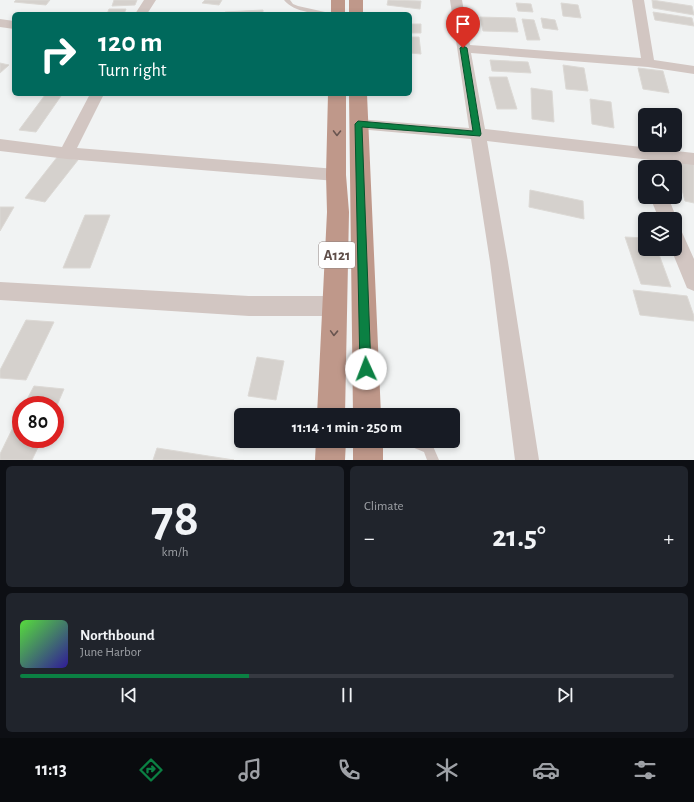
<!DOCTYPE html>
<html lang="en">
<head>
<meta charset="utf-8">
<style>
	:root { --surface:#171b24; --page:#20242c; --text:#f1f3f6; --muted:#9ea1a6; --line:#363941; --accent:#0b8043 }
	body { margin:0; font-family:"Alegreya Sans",sans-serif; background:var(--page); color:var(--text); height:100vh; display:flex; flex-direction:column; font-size:15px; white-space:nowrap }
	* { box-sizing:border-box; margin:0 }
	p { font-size:13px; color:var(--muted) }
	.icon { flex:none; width:22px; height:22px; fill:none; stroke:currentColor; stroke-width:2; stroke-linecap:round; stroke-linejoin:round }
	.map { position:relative; height:460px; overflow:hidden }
	.details { display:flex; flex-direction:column; gap:6px; padding:6px; background:#0d0f14; flex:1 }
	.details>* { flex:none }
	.hud { position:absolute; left:12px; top:12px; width:400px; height:84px; border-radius:6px; box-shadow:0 2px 6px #0003; background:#00695c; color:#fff; overflow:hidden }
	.tools { position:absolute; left:638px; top:108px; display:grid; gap:8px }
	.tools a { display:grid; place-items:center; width:44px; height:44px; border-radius:6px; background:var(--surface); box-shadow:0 2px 6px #0003; font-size:20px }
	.speed { position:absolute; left:12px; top:396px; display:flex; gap:8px; font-size:20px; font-weight:700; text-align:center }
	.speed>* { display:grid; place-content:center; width:52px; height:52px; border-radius:50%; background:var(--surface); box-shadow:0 2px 6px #0003; line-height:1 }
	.speed .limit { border:6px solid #d22; background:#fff; color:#111 }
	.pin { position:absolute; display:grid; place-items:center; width:34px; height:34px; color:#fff; margin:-41px -17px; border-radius:50% 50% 50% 0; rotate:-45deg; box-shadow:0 0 4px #0007 }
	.pin .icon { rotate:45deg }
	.me { position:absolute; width:44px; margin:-22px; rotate:358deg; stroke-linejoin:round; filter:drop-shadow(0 0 3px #0008) }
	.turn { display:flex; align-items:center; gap:14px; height:84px; padding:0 20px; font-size:18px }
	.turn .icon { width:52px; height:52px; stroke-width:2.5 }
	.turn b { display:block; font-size:28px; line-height:34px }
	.big { font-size:30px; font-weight:700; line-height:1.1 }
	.details .card { flex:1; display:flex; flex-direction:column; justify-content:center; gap:6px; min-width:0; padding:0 14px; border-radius:6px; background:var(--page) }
	.details .dial { align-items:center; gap:0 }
	.dial b { font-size:52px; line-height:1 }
	.song { display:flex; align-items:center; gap:12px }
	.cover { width:48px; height:48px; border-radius:6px; background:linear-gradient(135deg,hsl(110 70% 55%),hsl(250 70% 35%)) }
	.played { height:4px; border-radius:2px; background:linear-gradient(90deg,var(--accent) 35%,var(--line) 35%) }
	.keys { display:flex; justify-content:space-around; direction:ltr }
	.heat { display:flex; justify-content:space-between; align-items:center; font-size:22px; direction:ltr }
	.details .tiles { flex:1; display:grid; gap:6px; grid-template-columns:1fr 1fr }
	.card:last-child { grid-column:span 2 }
	.trip { position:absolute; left:234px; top:408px; width:226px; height:40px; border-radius:6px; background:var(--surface); box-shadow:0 2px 6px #0003; font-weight:700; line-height:40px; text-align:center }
	.dock { display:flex; height:64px; justify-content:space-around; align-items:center; background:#090b0e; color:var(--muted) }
	.dock .icon { width:28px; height:28px }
	.dock .active { color:var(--accent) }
	.dock b { font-size:18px; color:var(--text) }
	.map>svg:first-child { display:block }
	.building { fill:#d5d1cd; stroke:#dcd9d5 }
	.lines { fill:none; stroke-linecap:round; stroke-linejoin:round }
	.lane { fill:#d2c6c2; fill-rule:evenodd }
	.street { fill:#d2c6c2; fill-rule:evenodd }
	.highway { fill:#bf988a; fill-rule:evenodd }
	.oneway { stroke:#695550 }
	.route { fill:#0b8043; stroke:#07532c }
	.labels { text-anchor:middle; stroke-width:4; stroke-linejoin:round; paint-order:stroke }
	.shield { fill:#fff; stroke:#8f8380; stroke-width:1 }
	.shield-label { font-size:15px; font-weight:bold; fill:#5f4e49 }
</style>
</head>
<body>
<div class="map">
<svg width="694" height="460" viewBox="0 0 694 460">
	<rect width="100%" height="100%" fill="#f1f3f3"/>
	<path class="building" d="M 16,0 L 50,0 L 46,5 L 14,2 Z
		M 114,0 L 137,0 L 135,5 L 112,6 Z
		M 205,0 L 222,0 L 219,5 L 202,3 Z
		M 388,0 L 421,1 L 420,9 L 387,5 Z
		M 652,0 L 692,6 L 694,15 L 653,8 Z
		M 516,3 L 531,4 L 533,12 L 518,11 Z
		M 561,3 L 578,5 L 581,18 L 563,16 Z
		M 109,9 L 126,9 L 124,14 L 107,14 Z
		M 263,10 L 263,14 L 225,14 L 225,12 Z
		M 653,12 L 692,18 L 694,26 L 655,20 Z
		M 480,17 L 515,18 L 518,32 L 483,31 Z
		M 541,18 L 555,20 L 558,30 L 543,28 Z
		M 522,19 L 534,20 L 540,40 L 527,40 Z
		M 410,24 L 421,24 L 421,33 L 410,33 Z
		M 410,37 L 419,37 L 421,54 L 410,53 Z
		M 490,60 L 528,62 L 531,73 L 492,71 Z
		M 0,63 L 9,65 L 0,73 Z
		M 563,65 L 584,68 L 588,91 L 566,89 Z
		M 638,68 L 663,71 L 669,93 L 643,89 Z
		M 489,77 L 507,77 L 517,109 L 497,109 Z
		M 531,88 L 552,91 L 554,122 L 532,119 Z
		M 45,95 L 61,96 L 36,132 L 19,130 Z
		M 590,99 L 611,102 L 614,128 L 592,124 Z
		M 652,110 L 676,115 L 681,140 L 675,139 L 675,115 L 652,115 Z
		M 58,156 L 78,160 L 45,202 L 25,198 Z
		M 674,160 L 694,164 L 694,203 L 685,201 Z
		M 530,190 L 583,201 L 584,219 L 529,207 Z
		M 0,207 L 14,207 L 0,231 Z
		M 85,215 L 110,215 L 90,268 L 63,268 Z
		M 625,237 L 645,238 L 645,249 L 657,249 L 671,287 L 641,284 Z
		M 633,290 L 687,296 L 694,316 L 694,321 L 640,315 Z
		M 26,320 L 54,322 L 26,380 L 0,378 L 0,370 Z
		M 257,357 L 284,361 L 276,400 L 248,396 Z
		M 34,386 L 64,389 L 55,410 L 55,405 L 24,405 Z
		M 21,411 L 21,439 L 42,439 L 32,460 L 0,460 L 0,454 Z
		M 157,448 L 234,460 L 153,460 Z"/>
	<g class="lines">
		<path class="lane" d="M 284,0 L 290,0 L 293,4 L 298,6 L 334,14 C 319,14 294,13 284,0 Z
			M 405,441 L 426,441 L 432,444 L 439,460 L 427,460 L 424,452 L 407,445 Z"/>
		<path class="street" d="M 144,0 L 156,0 L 147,14 L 135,14 Z
			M 450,0 L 462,0 L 470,45 L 641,58 L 632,0 L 644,0 L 654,60 L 694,66 L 694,74 L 648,67 L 471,53 L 485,129 L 694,153 L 694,165 L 487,141 L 508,262 L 539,460 L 515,460 L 490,262 L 471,139 L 358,129 L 353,128 L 351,124 L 353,120 L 358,119 L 469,128 Z
			M 0,19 L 14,21 L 14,29 L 0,27 Z
			M 90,94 L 104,94 L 77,148 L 336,169 L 342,170 L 344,175 L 342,180 L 336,181 L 67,159 L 0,151 L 0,139 L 62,147 Z
			M 650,197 L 668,197 L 677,219 L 675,223 L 675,219 L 659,219 Z
			M 675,228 L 681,230 L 694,259 L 694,291 L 687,288 L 671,249 L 675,249 Z
			M 0,282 L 249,296 L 335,296 L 342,299 L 345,306 L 342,313 L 335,316 L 249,316 L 0,300 Z"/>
		<path class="highway" d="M 331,0 L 345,0 L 345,14 L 331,14 Z
			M 349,0 L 363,0 L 363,14 L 349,14 Z
			M 328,94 L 346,94 L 346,175 L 349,212 L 345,415 L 317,415 L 327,212 L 326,175 Z
			M 349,94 L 367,94 L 381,415 L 353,415 Z
			M 316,441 L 346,441 L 345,460 L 315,460 Z
			M 353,441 L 383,441 L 383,460 L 353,460 Z"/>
	</g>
	<defs><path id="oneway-chevron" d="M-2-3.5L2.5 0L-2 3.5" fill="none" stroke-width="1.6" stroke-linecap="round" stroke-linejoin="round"/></defs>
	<g class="oneway">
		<use href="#oneway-chevron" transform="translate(337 133) rotate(91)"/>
		<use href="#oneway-chevron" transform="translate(334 333) rotate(92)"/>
	</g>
	<path class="route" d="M 463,46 L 467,48 L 481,134 L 480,136 L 362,127 L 371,369 L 370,373 L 366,375 L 362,373 L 360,369 L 355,124 L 358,121 L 473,131 L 460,48 Z"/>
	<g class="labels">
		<rect class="shield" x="319" y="242" width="36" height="26" rx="3"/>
		<g class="shield-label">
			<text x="337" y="260">A121</text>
		</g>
	</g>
</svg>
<div class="tools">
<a><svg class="icon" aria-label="sound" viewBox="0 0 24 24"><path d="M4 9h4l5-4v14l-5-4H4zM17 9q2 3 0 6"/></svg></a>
<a><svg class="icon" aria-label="search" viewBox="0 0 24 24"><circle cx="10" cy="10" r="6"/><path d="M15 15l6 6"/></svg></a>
<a><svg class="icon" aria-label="layers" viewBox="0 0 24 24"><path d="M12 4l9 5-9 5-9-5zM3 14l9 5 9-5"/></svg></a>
</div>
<div class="speed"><div class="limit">80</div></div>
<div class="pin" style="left:463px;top:48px;background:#d93025"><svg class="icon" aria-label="arrive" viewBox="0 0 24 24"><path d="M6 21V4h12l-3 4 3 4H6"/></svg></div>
<svg class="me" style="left:366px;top:369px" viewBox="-20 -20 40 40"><circle r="19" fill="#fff"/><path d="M0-13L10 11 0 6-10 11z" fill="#0b8043"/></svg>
<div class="trip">11:14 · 1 min · 250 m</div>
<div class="hud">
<div class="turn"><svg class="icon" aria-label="right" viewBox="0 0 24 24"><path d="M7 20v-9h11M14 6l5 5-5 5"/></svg><div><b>120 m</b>Turn right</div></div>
</div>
</div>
<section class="details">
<div class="tiles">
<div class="card dial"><b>78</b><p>km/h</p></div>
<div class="card"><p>Climate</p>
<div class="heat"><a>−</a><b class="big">21.5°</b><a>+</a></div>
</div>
<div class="card">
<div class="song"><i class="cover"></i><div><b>Northbound</b><p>June Harbor</p></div></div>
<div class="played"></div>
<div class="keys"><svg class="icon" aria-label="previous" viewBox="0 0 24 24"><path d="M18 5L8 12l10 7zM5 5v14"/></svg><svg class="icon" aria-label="pause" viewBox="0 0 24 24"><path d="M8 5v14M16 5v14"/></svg><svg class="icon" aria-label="next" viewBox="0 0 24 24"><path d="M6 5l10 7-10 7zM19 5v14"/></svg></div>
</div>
</div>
</section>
<nav class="dock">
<b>11:13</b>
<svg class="icon active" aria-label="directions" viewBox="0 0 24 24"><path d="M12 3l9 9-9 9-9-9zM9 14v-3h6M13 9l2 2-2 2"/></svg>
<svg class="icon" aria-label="music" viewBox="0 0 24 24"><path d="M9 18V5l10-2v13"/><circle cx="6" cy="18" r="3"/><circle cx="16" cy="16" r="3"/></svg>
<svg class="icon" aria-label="phone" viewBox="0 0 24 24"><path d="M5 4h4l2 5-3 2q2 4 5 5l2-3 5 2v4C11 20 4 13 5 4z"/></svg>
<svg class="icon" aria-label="climate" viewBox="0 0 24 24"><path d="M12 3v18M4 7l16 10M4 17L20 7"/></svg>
<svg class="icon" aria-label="car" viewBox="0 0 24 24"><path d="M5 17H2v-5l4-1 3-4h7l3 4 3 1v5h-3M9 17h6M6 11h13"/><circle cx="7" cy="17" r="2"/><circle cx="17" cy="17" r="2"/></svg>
<svg class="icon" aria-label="filters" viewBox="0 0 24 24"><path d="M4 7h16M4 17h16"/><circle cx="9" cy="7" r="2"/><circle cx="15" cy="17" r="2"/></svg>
</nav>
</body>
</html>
